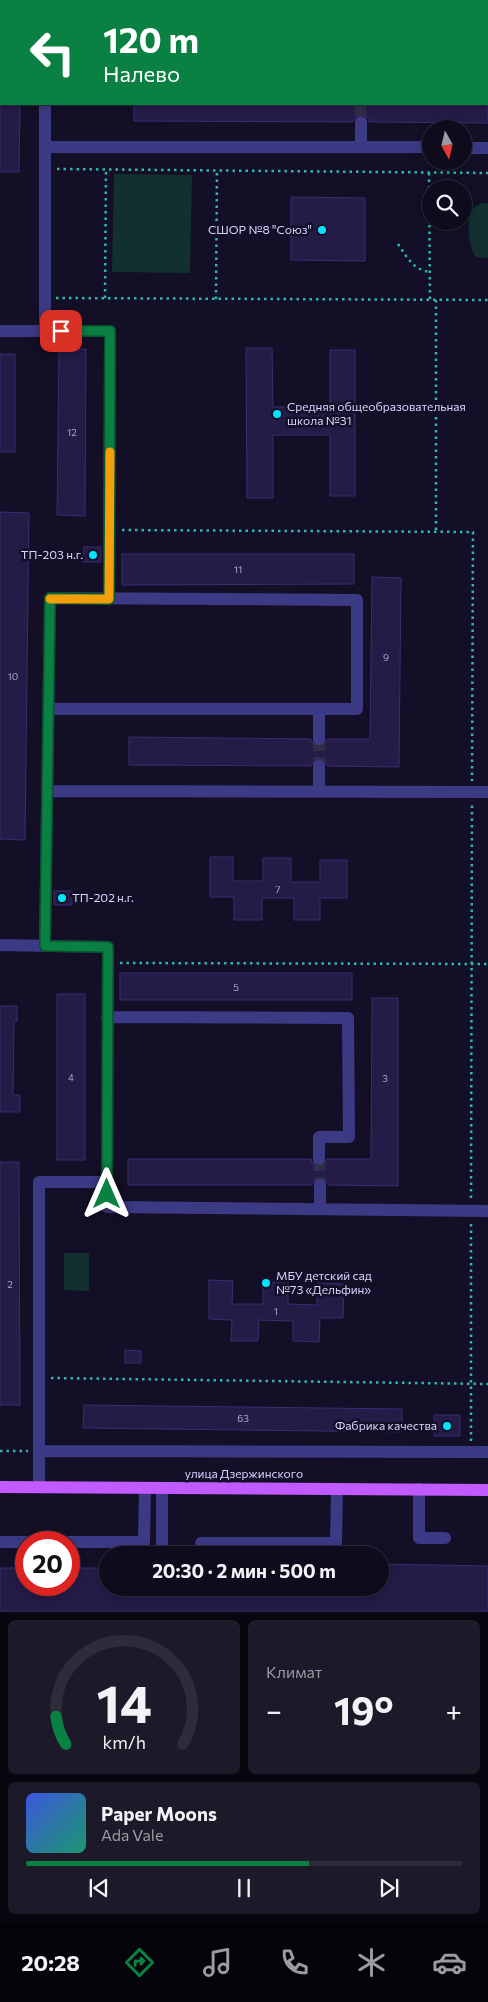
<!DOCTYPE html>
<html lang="ru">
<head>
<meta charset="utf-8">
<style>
	:root { --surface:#0e0b1c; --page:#1c1929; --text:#f1f3f6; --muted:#9b9ba3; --line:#2e2b3b; --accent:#0b8043 }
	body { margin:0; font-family:Commissioner,sans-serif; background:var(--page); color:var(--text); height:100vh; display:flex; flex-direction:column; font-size:19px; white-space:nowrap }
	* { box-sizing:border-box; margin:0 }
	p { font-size:16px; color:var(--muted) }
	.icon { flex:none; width:28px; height:28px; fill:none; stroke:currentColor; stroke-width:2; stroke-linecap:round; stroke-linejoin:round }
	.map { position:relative; height:1612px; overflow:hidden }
	.details { display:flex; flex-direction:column; gap:8px; padding:8px; background:#08060f; flex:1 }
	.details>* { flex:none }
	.top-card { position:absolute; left:0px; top:0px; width:489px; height:105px; box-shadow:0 2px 8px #0003,0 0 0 1px var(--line); background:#0b8043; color:#fff; overflow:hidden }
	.needle { width:32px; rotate:172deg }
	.fabs { position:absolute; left:422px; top:120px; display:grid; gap:10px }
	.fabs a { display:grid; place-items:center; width:50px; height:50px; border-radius:50%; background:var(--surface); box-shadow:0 2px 8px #0003,0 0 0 1px var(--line); font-size:25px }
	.speed { position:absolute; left:15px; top:1531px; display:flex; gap:10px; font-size:25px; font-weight:700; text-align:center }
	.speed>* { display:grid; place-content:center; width:65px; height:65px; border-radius:50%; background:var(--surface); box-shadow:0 2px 8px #0003,0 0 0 1px var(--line); line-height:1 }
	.speed .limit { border:8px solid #d22; background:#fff; color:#111 }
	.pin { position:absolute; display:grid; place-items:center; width:42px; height:42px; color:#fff; margin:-21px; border-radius:10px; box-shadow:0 2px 8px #0006 }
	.me { position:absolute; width:55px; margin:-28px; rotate:0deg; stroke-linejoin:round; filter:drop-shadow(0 0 4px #0008) }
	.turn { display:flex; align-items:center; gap:18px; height:105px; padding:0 20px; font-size:22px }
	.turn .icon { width:65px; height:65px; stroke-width:2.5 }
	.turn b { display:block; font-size:35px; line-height:42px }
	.big { font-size:38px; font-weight:700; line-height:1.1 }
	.details .card { flex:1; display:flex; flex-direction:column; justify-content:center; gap:8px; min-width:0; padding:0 18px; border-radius:8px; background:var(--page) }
	.details .dial { align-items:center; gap:0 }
	.dial svg { height:130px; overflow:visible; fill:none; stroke:var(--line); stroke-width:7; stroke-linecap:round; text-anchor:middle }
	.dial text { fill:var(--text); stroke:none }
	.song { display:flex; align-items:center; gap:15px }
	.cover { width:60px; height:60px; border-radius:8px; background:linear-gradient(135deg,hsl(230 70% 55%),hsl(160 70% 35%)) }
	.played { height:5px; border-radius:2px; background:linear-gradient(90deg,var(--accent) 65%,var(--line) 65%) }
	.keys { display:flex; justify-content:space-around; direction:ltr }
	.heat { display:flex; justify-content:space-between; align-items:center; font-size:28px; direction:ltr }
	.details .tiles { flex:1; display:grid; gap:8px; grid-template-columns:1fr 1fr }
	.card:last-child { grid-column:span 2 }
	.trip { position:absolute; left:99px; top:1546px; width:290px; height:50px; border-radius:25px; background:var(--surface); box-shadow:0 2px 8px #0003,0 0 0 1px var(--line); font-weight:700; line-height:50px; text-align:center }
	.tab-bar { display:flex; height:80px; justify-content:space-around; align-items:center; background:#06040b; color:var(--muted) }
	.tab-bar .icon { width:35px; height:35px }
	.tab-bar .on { color:var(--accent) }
	.tab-bar b { font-size:22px; color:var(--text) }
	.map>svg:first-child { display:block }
	.green { fill:#12302f }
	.building { fill:#241b47; stroke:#3b2d73 }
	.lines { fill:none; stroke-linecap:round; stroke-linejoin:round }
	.minor-tunnel { stroke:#312d47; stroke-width:12; stroke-dasharray:12 6; stroke-linecap:butt }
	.path { stroke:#2fb8b0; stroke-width:2.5; stroke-dasharray:2.5 4; stroke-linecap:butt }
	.minor { stroke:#3d3a85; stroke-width:12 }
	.major { stroke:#c25bff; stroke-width:12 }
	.route-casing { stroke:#07532c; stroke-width:12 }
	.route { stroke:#0b8043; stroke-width:9 }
	.slow { stroke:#f59e0b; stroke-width:9 }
	.poi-dot { fill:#00e5ff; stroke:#130f26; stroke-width:2 }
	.labels { text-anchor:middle; stroke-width:5; stroke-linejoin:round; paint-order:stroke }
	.number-label { font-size:10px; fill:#aca6d1 }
	.poi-label { font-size:12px; fill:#d9d4ff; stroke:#130f26; text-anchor:end }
	.street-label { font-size:12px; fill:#d9d4ff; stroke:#130f26 }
</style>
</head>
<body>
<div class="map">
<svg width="488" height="1612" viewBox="0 0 488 1612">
	<rect width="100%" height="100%" fill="#130f26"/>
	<path class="green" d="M 114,174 L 192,175 L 190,273 L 112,272 Z
		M 482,203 L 488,203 L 488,258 L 476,257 C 469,249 467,224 470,213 C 472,208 477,205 482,203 Z
		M 64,1253 L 89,1253 L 89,1291 L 64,1290 Z"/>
	<path class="building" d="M 0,104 L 20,104 L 19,172 L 0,172 Z
		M 134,104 L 488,104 L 488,123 L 369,122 L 368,118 L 361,114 L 357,115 L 353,122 L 134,121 Z
		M 291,197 L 365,198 L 365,261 L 291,260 Z
		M 246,348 L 272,348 L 273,407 L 330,407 L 330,350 L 355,350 L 355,496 L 330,496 L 330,435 L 273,435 L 273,498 L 247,498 Z
		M 59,349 L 86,349 L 85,516 L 57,515 Z
		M 0,354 L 15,354 L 15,452 L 0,452 Z
		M 0,512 L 29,513 L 25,840 L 0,839 Z
		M 84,547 L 101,547 L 101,562 L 83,562 Z
		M 122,554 L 354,554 L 354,584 L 122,585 Z
		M 372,577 L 401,578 L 399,767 L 327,766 L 326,762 L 319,758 L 315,759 L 311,766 L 129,765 L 129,737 L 311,739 L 312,743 L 319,747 L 323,746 L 327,739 L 370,739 Z
		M 210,857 L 233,857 L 233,881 L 263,881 L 263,858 L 291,858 L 291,882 L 320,882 L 320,860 L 347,860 L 347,898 L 320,898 L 320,920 L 294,920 L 294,898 L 262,898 L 262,920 L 234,920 L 234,897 L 210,897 Z
		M 54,891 L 72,891 L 72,905 L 54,905 Z
		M 120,973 L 352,973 L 352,1000 L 120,1000 Z
		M 57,994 L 85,994 L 85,1160 L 57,1160 Z
		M 372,998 L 398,998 L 398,1186 L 328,1185 L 327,1181 L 320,1177 L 316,1178 L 312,1185 L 128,1185 L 128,1159 L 311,1159 L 312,1163 L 319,1167 L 323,1166 L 327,1159 L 371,1159 Z
		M 0,1006 L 17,1006 L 17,1021 L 14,1021 L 13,1095 L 20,1095 L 20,1112 L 0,1112 Z
		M 0,1162 L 19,1162 L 20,1405 L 0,1405 Z
		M 209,1280 L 233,1281 L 232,1304 L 263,1304 L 263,1282 L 288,1282 L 288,1304 L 317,1305 L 317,1283 L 344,1284 L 343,1318 L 320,1318 L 319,1342 L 293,1341 L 293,1321 L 259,1320 L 258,1341 L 231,1341 L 232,1320 L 209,1319 Z
		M 125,1350 L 141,1351 L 141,1363 L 125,1363 Z
		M 84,1405 L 402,1409 L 402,1432 L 83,1428 Z
		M 434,1415 L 460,1415 L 460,1436 L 434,1436 Z
		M 380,1564 L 488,1566 L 488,1612 L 0,1612 L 0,1568 L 26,1568 L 26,1585 L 69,1585 L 69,1568 L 108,1568 L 108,1588 L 380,1588 Z"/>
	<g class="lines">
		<path class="minor-tunnel" d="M 360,104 L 361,122
			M 319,739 L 319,766
			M 319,1159 L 320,1185"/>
		<path class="path" d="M 57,169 L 488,173
			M 429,173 L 430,300
			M 398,244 C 407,257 413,270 430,272
			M 56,298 L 488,300
			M 105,298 L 106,170
			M 216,299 L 217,171
			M 436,300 L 436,531
			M 122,530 L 473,532 L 472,781
			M 120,963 L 488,964
			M 471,1198 L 472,804
			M 51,1378 L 488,1384
			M 471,1441 L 471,1224
			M 0,1451 L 28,1451"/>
		<path class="minor" d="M 45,0 L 45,1
			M 267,0 L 267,1
			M 45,104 L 45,331
			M 361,122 L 361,147
			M 45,147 L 431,147
			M 464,148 L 488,148
			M 0,331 L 110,331 L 109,599
			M 319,709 L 319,739
			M 47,791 L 488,792
			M 319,791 L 319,766
			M 0,945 L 108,947 L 107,1207 L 488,1211
			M 45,946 L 50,598 L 357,600 L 357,709 L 49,709
			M 107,1017 L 348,1018 L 349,1137 L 319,1137 L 319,1159
			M 320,1209 L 320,1185
			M 39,1451 L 488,1452
			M 39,1487 L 39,1182 L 107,1182
			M 419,1489 L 419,1538 L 445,1538
			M 0,1542 L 144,1542 L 145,1488
			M 201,1543 L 336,1543 L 337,1489
			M 162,1555 L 162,1488"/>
		<path class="major" d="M 0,1487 L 488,1490"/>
	</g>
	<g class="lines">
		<g class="route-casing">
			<path id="route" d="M 61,331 L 110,331 L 109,599 L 50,598 L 45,946 L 108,947 L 107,1194"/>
		</g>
		<use href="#route" class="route"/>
		<path class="slow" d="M 50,599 L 109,599 L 110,452"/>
	</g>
	<g class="poi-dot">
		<circle cx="322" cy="230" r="5"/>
		<circle cx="277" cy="414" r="5"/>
		<circle cx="93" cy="555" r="5"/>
		<circle cx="62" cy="898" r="5"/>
		<circle cx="266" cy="1283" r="5"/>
		<circle cx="447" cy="1426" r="5"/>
	</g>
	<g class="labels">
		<g class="number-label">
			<text x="72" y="436">12</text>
			<text x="238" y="573">11</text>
			<text x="386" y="661">9</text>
			<text x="13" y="680">10</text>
			<text x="278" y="893">7</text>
			<text x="236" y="991">5</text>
			<text x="71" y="1081">4</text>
			<text x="385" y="1082">3</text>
			<text x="10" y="1288">2</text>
			<text x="276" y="1315">1</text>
			<text x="243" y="1422">63</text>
		</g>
		<g class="poi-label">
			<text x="312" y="234">СШОР №8 "Союз"</text>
			<text x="287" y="411" text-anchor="start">Средняя общеобразовательная<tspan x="287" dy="14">школа №31</tspan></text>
			<text x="83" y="559">ТП-203 н.г.</text>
			<text x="72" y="902" text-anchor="start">ТП-202 н.г.</text>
			<text x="276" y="1280" text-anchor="start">МБУ детский сад<tspan x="276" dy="14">№73 «Дельфин»</tspan></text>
			<text x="437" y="1430">Фабрика качества</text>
		</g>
		<g class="street-label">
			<text x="244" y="1478">улица Дзержинского</text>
		</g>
	</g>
</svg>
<div class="fabs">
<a><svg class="needle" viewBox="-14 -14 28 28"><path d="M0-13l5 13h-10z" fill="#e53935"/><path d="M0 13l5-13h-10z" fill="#9b9ba3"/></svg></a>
<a><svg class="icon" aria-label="search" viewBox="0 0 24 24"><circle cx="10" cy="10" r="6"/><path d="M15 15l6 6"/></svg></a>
</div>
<div class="speed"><div class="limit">20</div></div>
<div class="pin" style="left:61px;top:331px;background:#d93025"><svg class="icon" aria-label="arrive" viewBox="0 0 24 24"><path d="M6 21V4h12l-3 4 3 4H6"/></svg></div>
<svg class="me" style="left:107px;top:1194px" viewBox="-20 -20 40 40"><path d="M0-17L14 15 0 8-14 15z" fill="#0b8043" stroke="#fff" stroke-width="4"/></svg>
<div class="trip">20:30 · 2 мин · 500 m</div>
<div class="top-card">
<div class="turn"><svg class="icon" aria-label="left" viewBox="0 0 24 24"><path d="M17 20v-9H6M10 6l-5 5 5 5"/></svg><div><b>120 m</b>Налево</div></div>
</div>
</div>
<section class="details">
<div class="tiles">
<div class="card dial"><svg viewBox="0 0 100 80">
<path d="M14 69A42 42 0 1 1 86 69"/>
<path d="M14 69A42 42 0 0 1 8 52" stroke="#0b8043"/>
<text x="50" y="56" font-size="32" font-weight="700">14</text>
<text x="50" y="72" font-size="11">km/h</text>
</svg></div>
<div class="card"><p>Климат</p>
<div class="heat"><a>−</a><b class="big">19°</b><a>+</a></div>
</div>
<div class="card">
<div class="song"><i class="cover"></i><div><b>Paper Moons</b><p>Ada Vale</p></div></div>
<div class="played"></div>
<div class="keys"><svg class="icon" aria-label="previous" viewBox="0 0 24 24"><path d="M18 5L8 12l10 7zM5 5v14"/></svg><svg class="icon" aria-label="pause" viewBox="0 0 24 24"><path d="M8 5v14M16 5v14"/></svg><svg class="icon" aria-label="next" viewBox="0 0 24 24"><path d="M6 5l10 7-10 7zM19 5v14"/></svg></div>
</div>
</div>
</section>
<nav class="tab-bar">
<b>20:28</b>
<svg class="icon on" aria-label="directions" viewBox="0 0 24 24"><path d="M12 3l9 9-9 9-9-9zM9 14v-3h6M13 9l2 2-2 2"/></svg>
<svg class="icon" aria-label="music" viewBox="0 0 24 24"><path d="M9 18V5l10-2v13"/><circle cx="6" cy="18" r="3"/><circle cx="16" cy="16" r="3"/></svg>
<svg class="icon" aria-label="phone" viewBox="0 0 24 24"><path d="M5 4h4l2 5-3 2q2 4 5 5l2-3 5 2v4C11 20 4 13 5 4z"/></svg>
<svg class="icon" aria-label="climate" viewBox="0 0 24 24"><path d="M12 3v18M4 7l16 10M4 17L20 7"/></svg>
<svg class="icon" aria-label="car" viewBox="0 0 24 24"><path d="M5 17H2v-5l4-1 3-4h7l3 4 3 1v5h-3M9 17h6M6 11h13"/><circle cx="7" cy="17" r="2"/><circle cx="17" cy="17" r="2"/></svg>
</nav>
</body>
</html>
